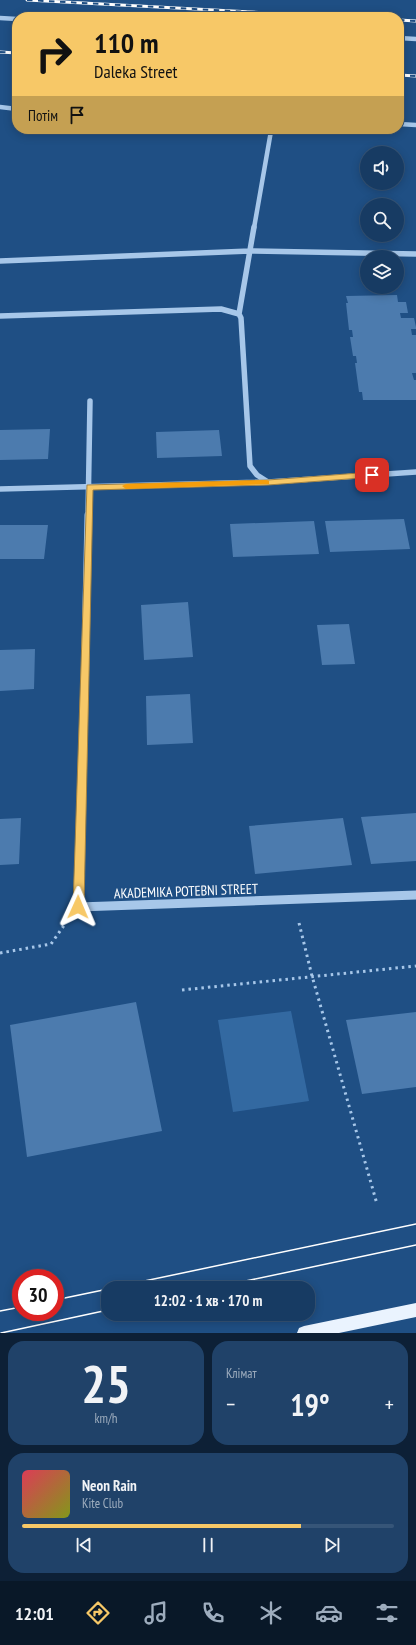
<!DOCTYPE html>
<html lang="uk">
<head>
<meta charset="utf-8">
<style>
	:root { --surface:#173b63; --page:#204269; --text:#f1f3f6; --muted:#9eadbe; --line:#365578; --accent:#f7c867 }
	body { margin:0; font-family:"PT Sans Narrow",sans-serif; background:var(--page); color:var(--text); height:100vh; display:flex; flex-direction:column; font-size:15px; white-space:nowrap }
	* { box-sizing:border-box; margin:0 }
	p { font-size:13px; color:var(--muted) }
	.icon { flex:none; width:22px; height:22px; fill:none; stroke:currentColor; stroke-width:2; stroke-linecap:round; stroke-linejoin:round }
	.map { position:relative; height:1333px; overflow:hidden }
	.sheet { display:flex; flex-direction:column; gap:8px; padding:8px; background:#0d2036; flex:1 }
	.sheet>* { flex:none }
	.hud { position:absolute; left:12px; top:12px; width:392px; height:122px; border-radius:16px; box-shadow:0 2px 10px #0003,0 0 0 1px var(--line); background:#f7c867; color:#111; overflow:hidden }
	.fabs { position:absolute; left:360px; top:146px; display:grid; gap:8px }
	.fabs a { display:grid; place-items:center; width:44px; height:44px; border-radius:50%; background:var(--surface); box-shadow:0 2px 10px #0003,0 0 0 1px var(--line); font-size:20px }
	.speed { position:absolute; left:12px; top:1269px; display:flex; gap:8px; font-size:20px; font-weight:700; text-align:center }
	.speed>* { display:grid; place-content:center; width:52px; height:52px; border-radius:50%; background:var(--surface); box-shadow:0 2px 10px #0003,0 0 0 1px var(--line); line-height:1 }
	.speed .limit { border:6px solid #d22; background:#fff; color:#111 }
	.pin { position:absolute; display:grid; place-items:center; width:34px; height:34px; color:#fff; margin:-17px; border-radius:8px; box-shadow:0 2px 6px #0006 }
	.me { position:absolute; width:44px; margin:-22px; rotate:1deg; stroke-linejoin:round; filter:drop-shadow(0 0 3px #0008) }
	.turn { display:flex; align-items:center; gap:14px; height:84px; padding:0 16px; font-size:18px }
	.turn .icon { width:52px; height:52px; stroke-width:2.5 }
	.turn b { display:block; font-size:28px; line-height:34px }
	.then { display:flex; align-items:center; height:38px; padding:0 16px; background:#0003; gap:8px; font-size:15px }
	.big { font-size:30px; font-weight:700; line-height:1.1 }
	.sheet .widget { flex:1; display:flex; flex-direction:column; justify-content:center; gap:6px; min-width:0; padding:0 14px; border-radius:16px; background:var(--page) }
	.sheet .dial { align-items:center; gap:0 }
	.dial b { font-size:52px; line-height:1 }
	.song { display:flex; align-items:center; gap:12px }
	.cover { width:48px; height:48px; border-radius:6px; background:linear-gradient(135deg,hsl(350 70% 55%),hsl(70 70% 35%)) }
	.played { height:4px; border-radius:2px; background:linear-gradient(90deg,var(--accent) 75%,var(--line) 75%) }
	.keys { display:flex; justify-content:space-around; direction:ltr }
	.heat { display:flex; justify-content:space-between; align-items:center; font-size:22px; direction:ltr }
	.sheet .tiles { flex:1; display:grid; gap:8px; grid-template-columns:1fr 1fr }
	.widget:last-child { grid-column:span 2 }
	.trip { position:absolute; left:101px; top:1281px; width:214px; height:40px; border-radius:16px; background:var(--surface); box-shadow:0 2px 10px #0003,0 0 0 1px var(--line); font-weight:700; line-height:40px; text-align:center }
	.menu { display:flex; height:64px; justify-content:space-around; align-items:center; background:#091828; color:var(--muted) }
	.menu .icon { width:28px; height:28px }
	.menu .selected { color:var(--accent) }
	.menu b { font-size:18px; color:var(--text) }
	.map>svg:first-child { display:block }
	.green { fill:#3369a1 }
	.building { fill:#4c7bae }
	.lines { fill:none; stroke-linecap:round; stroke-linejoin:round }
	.path { stroke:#a7c7e9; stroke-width:3; stroke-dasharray:2.5 4; stroke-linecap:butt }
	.minor-far3 { stroke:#a7c7e9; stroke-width:4.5 }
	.minor-far2 { stroke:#a7c7e9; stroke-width:5.5 }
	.minor-far1 { stroke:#a7c7e9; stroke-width:7 }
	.minor { stroke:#a7c7e9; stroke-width:9 }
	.major { fill:#eaf3fe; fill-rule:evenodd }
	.tram { stroke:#fff; stroke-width:1.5 }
	.rail-casing { stroke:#fff; stroke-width:3 }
	.rail { stroke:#1f4f84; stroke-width:2; stroke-dasharray:5.5; stroke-linecap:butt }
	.route { fill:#f7c867; stroke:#a18243 }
	.slow { fill:#f59e0b }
	.labels { text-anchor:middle; stroke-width:3.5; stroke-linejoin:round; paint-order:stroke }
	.street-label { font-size:14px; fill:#fff; stroke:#1f4f84 }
</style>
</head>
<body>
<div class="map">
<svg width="416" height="1333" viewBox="0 0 416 1333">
	<rect width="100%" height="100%" fill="#1f4f84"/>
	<path class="green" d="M 291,1011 L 309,1101 L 233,1112 L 218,1020 Z"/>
	<path class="building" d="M 397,295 L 398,302 L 406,302 L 408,313 L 400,313 L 401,318 L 414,318 L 416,327 L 416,329 L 411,329 L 412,335 L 416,335 L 416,373 L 412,373 L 414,380 L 416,380 L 416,400 L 363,400 L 362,392 L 359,392 L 355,363 L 357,363 L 356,356 L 353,356 L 350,337 L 353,337 L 352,330 L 349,330 L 346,303 L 348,303 L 346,296 Z
		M 50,429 L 48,459 L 0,460 L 0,430 Z
		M 219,430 L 222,456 L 157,458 L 156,432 Z
		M 404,519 L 410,549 L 330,552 L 325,521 Z
		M 314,521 L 319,554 L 233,557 L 230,524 Z
		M 0,525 L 48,525 L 44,559 L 0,559 Z
		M 188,602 L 193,657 L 144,660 L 141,605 Z
		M 349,624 L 355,664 L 322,665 L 317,625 Z
		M 35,649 L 34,689 L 0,691 L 0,650 Z
		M 190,694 L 193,743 L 147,745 L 146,696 Z
		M 416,813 L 416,861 L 371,864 L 361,817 Z
		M 21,818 L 19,864 L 0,865 L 0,819 Z
		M 343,818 L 352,865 L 255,874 L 249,826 Z
		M 136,1002 L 162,1131 L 27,1157 L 10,1025 Z
		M 416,1012 L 416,1087 L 362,1094 L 346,1020 Z"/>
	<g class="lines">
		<path class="path" d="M 299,923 L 312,976 L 377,1204
			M 0,953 L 51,944 L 65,924
			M 182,990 L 416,966"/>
		<path class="minor-far3" d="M 0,18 L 17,19
			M 399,38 L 416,39
			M 0,107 L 17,109
			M 399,124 L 416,125
			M 254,228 L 271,131 L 276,129"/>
		<path class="minor-far2" d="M 0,261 L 250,251 L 416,254
			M 239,314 L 254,227
			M 0,316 L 221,309 L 239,314 L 241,318 L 250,466 L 257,475 L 268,482
			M 0,489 L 268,482 L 416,472
			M 88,516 L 90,401"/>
		<path class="minor-far1" d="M 80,877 L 88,515"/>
		<path class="minor" d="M 80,876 L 79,907 L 416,895"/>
		<path class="major" d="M 416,1303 L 416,1317 L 339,1333 L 297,1333 L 299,1328 L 304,1326 Z"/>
		<path class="tram" d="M 111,1288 L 416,1224
			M 213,1288 L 416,1245
			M 55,1300 L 108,1289
			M 0,1311 L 21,1307
			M 1,1333 L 108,1310"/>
		<g class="rail-casing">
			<path id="rail" d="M 27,0 L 344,17
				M 399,20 L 416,21
				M 0,52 L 17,53
				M 399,75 L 416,76"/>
		</g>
		<use href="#rail" class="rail"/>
	</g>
	<path class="route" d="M 372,472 L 375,473 L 375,477 L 268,485 L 93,490 L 84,907 L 78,912 L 75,910 L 73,907 L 87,485 L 268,480 Z"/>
	<path class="slow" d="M 266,480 L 269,481 L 269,484 L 126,489 L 122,486 L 126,484 Z"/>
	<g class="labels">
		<g class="street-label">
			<text transform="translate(186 891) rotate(-2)" y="5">AKADEMIKA POTEBNI STREET</text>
		</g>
	</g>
</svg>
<div class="fabs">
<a><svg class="icon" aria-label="sound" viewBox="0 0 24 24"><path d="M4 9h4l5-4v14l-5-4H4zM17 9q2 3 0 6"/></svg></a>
<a><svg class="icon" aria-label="search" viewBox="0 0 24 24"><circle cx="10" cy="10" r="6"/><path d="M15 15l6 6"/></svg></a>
<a><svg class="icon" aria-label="layers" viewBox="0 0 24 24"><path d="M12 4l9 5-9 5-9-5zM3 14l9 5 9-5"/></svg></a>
</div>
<div class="speed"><div class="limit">30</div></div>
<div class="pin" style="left:372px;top:475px;background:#d93025"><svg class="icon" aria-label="arrive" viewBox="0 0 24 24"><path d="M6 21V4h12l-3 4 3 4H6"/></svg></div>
<svg class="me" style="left:78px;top:907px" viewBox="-20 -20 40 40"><path d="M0-17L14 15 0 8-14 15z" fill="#f7c867" stroke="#fff" stroke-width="4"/></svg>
<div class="trip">12:02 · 1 хв · 170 m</div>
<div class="hud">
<div class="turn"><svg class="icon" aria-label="right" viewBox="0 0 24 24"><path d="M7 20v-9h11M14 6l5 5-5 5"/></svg><div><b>110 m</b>Daleka Street</div></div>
<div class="then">Потім<svg class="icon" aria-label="arrive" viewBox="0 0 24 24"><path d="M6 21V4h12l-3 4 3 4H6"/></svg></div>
</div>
</div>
<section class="sheet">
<div class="tiles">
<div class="widget dial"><b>25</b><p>km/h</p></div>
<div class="widget"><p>Клімат</p>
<div class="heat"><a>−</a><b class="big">19°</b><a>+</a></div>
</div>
<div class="widget">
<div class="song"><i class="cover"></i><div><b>Neon Rain</b><p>Kite Club</p></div></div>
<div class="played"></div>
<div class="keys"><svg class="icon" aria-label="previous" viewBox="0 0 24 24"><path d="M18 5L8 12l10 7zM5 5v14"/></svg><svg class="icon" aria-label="pause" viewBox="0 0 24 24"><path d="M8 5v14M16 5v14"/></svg><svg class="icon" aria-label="next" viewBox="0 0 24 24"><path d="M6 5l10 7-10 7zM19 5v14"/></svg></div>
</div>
</div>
</section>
<nav class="menu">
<b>12:01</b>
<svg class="icon selected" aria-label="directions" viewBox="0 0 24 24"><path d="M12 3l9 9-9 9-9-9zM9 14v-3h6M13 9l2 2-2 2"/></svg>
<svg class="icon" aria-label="music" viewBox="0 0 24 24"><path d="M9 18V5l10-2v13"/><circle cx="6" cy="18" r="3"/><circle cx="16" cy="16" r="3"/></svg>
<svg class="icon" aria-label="phone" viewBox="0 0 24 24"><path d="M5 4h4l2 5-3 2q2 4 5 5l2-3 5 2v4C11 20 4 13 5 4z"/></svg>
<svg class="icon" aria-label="climate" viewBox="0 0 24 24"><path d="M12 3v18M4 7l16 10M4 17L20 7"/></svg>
<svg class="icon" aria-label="car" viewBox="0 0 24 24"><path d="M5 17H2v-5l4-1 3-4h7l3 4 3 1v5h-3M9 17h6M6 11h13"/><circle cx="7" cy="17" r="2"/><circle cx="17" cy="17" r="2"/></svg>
<svg class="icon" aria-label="filters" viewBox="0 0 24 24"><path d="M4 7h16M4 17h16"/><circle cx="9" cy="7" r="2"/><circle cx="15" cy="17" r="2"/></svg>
</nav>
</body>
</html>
